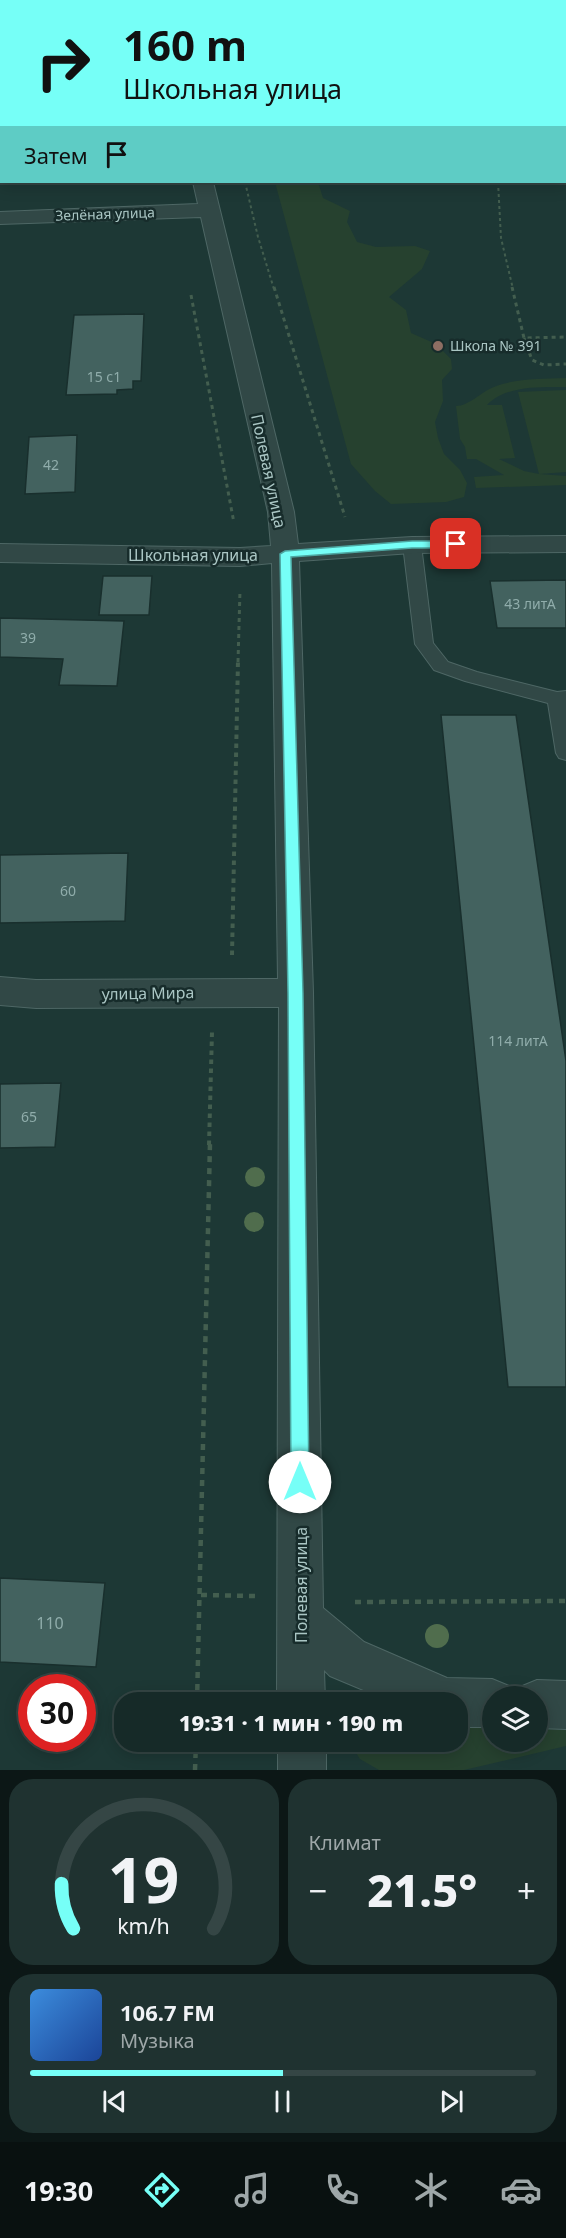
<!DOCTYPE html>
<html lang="ru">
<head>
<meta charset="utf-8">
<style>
	:root { --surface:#162a28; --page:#1f3230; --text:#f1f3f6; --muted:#9ea7a8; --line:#354645; --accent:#76fff7 }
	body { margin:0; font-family:"Noto Sans",sans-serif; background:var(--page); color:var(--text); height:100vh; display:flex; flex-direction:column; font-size:22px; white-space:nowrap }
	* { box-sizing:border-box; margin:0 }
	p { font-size:20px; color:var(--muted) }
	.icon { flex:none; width:33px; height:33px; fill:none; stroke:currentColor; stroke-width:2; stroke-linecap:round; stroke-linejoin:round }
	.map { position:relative; height:1770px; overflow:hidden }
	.sheet { display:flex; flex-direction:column; gap:9px; padding:9px; background:#0c1716; flex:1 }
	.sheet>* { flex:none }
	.banner { position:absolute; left:0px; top:0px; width:567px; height:183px; box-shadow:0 3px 15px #0003,0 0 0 2px var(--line); background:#76fff7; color:#111; overflow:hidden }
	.buttons { position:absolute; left:482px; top:1686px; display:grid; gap:12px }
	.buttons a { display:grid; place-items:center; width:66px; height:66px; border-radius:50%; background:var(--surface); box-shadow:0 3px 15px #0003,0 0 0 2px var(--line); font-size:30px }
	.speed { position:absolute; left:18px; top:1674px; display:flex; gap:12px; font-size:30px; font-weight:700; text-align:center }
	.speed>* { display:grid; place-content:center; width:78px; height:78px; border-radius:50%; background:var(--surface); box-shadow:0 3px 15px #0003,0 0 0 2px var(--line); line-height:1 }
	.speed .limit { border:9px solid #d22; background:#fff; color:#111 }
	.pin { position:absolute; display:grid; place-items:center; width:51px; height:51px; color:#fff; margin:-26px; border-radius:12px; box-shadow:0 3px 9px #0006 }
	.me { position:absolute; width:66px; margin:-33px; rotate:0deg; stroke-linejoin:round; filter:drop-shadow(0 0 4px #0008) }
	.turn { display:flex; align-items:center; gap:21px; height:126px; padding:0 24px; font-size:27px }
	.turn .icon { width:78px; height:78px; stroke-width:2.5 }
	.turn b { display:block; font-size:42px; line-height:51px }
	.then { display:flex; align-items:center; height:57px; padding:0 24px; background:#0003; gap:12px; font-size:22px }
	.big { font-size:45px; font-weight:800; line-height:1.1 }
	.sheet .card { flex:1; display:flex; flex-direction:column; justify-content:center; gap:9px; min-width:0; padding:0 21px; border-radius:24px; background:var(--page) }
	.sheet .dial { align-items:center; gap:0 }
	.dial svg { height:156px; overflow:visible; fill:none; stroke:var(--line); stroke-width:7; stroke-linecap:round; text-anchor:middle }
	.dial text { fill:var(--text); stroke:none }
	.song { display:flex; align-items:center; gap:18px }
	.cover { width:72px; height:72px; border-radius:9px; background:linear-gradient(135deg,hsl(210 70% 55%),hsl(220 70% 35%)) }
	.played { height:6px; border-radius:3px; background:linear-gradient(90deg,var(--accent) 50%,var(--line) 50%) }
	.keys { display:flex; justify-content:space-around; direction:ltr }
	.heat { display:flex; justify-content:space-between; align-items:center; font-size:33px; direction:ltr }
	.sheet .tiles { flex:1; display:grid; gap:9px; grid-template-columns:1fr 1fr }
	.card:last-child { grid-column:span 2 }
	.trip { position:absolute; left:114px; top:1692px; width:354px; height:60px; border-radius:24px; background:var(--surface); box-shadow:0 3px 15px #0003,0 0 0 2px var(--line); font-weight:800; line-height:60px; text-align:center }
	.dock { display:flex; height:96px; justify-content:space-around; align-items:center; background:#091110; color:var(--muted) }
	.dock .icon { width:42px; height:42px }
	.dock .selected { color:var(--accent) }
	.dock b { font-size:27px; color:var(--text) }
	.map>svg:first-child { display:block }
	.green { fill:#26412f }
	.building { fill:#43625f; stroke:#192f2d; stroke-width:1.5 }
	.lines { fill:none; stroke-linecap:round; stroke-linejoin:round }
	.service-casing { stroke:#4e6765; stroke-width:2 }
	.minor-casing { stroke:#4e6765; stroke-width:2 }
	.path-far3 { stroke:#435e4f; stroke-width:2; stroke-dasharray:3 3; stroke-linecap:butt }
	.path-far2 { stroke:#435e4f; stroke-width:3; stroke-dasharray:4 4; stroke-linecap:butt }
	.path-far1 { stroke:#435e4f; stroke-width:4; stroke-dasharray:4.5 4.5; stroke-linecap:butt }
	.path { stroke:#435e4f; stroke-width:4.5; stroke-dasharray:6 6; stroke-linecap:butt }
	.service { fill:#314846; fill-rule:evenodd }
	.minor { fill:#314846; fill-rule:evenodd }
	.tree { fill:#506d4d }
	.route { fill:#76fff7; stroke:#4da6a1; stroke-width:1.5 }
	.education-dot { fill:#8d6e63; stroke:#172c2b; stroke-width:2 }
	.labels { text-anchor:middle; stroke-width:5; stroke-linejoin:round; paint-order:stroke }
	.far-street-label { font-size:14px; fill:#aac6c4; stroke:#172c2b }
	.far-poi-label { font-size:14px; fill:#aac6c4; stroke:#172c2b; text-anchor:start }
	.number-label { font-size:14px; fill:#90adab }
	.street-label { font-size:16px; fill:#aac6c4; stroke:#172c2b }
	.near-number-label { font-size:16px; fill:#90adab }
</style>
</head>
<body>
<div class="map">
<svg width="566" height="1770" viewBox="0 0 566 1770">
	<rect width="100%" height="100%" fill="#1d3835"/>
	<path class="green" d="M 211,0 L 566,0 L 566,95 L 566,2 Z
		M 275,182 L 318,182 L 323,198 L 350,211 L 347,222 L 357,242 L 376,247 L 415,246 L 430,251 L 422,269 L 389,297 L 406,310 L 411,333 L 436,344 L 451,359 L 452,369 L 442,380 L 443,401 L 435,422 L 438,438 L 444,454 L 460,470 L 467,483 L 464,497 L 446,502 L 391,504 L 375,491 L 351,464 Z
		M 566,378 L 566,387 C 541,387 506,385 487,405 L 502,405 L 515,458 L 499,459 L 524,471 L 539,474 L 518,392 L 566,390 L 566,472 L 539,474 L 566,476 L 566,485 L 476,488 L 474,477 L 504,475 L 476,459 L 467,459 L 465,447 L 460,439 L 456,406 C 469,406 481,392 494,387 C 516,378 542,379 566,378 Z
		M 458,1727 L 492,1728 L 492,1742 L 537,1742 L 537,1729 L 566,1730 L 566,1746 L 464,1770 L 379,1770 L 360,1759 L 349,1742 L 458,1742 Z"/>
	<path class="building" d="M 144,314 L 141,381 L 133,381 L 133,389 L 117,390 L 117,394 L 66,395 L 74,315 Z
		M 77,435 L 75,492 L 25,494 L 29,437 Z
		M 103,576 L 152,576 L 149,615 L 99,615 Z
		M 566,580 L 566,628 L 497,628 L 490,581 Z
		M 0,618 L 124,621 L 117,686 L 59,685 L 63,659 L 0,657 Z
		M 441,715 L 516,715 L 566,1061 L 566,1387 L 508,1387 Z
		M 128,853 L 125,921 L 0,923 L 0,855 Z
		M 61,1083 L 55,1147 L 0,1148 L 0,1084 Z
		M 0,1578 L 105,1583 L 96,1667 L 0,1662 Z"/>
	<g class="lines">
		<g class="service-casing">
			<path id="service" d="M 412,540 L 418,541 L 421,545 L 433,643 L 448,662 L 477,672 L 557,692 L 566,691 L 566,760 L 559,758 L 556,753 L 548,703 L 465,681 L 434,670 L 415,644 L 403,545 L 406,541 Z"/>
		</g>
		<g class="minor-casing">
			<path id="minor" d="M 154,0 L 172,0 L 172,2 L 154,2 Z
				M 2,93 L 2,105 L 0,106 L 0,94 Z
				M 193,182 L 213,182 L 294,512 L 298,544 L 412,537 L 566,536 L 566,552 L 412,553 L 299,561 L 313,993 L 323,1608 L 364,1642 L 447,1678 L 492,1679 L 509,1686 L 513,1696 L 492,1696 L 492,1727 L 458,1727 L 458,1702 L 392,1702 L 330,1676 L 324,1670 L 325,1702 L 277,1702 L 279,1007 L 36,1008 L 0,1005 L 0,977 L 36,980 L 278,979 L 272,563 L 240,566 L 0,562 L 0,544 L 240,548 L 271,546 L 268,512 L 201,217 L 0,224 L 0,212 L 198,204 Z
				M 537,1680 L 566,1681 L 566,1729 L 537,1728 L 537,1696 L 516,1696 L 520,1687 Z
				M 278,1742 L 326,1742 L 326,1770 L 278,1770 Z"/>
		</g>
		<path class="path-far3" d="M 358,0 L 363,2
			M 474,2 L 479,0
			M 245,182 L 258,237 L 274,289
			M 498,182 L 501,238 L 513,289"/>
		<path class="path-far2" d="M 274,287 L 345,517
			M 512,287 L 524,338 L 566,337
			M 191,295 L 234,523
			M 524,338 L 532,360 L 544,365 L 566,364
			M 238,662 L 240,590"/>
		<path class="path-far1" d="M 232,955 L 238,660
			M 209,1145 L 212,1032"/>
		<path class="path" d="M 201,1595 L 255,1596
			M 355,1602 L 566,1601
			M 197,1702 L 210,1143
			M 195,1770 L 196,1742"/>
		<use href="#service" class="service"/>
		<use href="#minor" class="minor"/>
	</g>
	<g class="tree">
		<circle cx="255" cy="1177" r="10"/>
		<circle cx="254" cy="1222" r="10"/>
		<circle cx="437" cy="1636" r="12"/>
	</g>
	<path class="route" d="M 412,541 L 456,541 L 462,544 L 456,548 L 412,548 L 291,557 L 303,993 L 309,1482 L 306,1488 L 300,1491 L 293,1488 L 291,1482 L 288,993 L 280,554 L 285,551 Z"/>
	<circle class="education-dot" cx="438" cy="346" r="6"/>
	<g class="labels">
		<g class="far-street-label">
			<text transform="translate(105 214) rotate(-2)" y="5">Зелёная улица</text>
		</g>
		<g class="far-poi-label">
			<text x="450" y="351">Школа № 391</text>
		</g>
		<g class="number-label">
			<text x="104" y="382">15 с1</text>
			<text x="51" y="470">42</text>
			<text x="530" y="609">43 литА</text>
			<text x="28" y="643">39</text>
			<text x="68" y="896">60</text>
			<text x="518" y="1046">114 литА</text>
			<text x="29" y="1122">65</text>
		</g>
		<g class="street-label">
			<text transform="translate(269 471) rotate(78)" y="6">Полевая улица</text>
			<text x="193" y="561">Школьная улица</text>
			<text transform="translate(148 993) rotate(-1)" y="6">улица Мира</text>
			<text transform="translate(301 1585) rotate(-90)" y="6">Полевая улица</text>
		</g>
		<g class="near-number-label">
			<text x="50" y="1629">110</text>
		</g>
	</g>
</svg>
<div class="buttons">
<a><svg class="icon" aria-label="layers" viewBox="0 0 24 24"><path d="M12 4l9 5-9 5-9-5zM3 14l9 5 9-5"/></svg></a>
</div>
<div class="speed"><div class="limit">30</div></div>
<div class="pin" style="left:456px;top:544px;background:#d93025"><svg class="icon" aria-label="arrive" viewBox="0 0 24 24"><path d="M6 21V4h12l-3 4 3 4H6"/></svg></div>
<svg class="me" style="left:300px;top:1482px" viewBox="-20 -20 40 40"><circle r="19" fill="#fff"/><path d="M0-13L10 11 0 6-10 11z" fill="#76fff7"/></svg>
<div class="trip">19:31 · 1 мин · 190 m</div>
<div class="banner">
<div class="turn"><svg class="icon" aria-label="right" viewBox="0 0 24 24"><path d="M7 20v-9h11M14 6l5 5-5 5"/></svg><div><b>160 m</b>Школьная улица</div></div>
<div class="then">Затем<svg class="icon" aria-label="arrive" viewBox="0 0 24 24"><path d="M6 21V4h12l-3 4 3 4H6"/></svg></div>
</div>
</div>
<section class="sheet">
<div class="tiles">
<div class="card dial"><svg viewBox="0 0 100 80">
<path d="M14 69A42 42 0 1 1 86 69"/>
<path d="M14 69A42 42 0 0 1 8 46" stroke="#76fff7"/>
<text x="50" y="56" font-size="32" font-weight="700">19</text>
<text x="50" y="72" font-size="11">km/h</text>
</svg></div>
<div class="card"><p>Климат</p>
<div class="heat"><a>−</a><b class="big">21.5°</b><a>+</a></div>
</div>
<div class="card">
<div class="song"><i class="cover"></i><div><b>106.7 FM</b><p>Музыка</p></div></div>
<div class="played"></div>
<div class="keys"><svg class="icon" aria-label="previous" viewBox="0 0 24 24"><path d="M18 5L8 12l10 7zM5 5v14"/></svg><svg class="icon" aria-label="pause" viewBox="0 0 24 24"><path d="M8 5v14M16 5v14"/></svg><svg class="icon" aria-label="next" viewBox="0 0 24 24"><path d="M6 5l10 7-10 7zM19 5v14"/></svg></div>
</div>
</div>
</section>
<nav class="dock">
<b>19:30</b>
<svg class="icon selected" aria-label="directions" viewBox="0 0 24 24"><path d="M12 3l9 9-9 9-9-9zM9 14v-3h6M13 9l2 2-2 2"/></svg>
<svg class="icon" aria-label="music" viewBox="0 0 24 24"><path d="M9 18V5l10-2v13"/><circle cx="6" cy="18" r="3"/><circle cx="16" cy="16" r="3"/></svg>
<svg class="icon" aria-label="phone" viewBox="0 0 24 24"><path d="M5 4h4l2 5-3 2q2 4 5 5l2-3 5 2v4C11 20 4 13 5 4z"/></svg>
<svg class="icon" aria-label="climate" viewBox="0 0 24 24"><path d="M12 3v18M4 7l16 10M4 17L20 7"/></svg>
<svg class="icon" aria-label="car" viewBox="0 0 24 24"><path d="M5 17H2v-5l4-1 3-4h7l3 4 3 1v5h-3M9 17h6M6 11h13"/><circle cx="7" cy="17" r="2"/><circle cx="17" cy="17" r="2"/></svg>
</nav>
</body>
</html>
